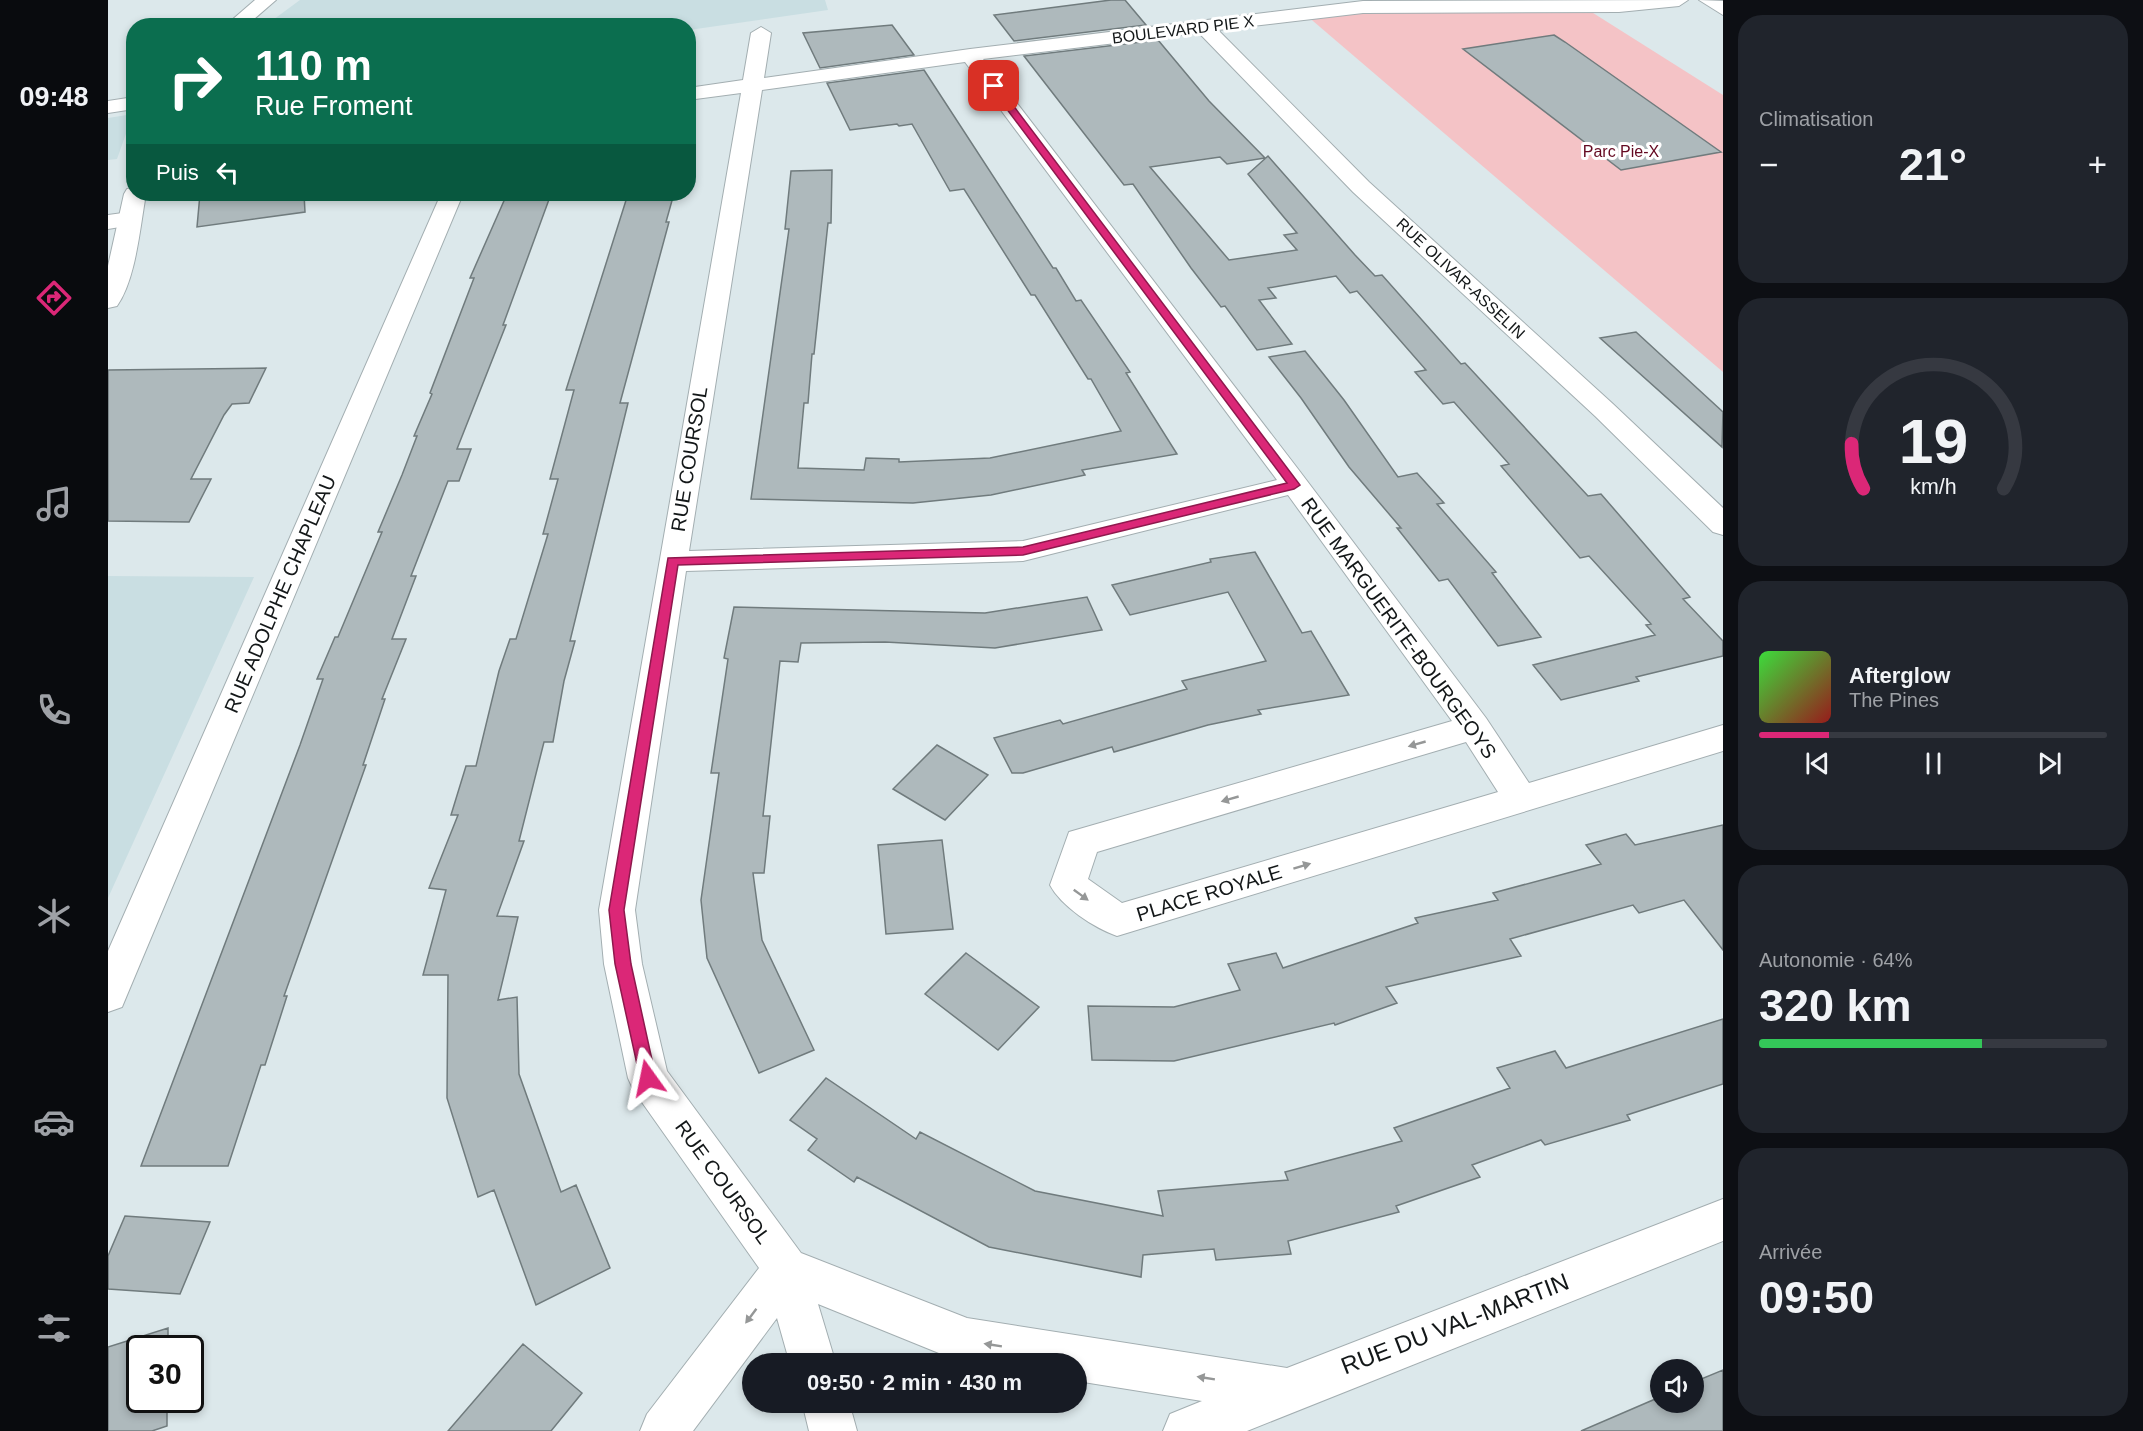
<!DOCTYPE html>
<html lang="fr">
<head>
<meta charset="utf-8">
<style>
	:root { --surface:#171b24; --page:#20242c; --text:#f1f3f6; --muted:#9ea1a6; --line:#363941; --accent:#db2777 }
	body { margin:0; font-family:Helvetica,sans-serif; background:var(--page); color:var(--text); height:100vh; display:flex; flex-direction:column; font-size:22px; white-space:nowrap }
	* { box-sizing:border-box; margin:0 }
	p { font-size:20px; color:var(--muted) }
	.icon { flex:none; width:33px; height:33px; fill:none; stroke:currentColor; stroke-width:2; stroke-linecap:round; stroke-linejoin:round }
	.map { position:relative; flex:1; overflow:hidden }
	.details { display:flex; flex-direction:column; gap:15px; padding:15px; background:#0d0f14; width:420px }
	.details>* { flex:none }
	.banner { position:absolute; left:18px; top:18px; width:570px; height:183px; border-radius:24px; box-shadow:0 3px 9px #0003; background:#0b6e4f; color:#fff; overflow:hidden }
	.tools { position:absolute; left:1542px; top:1359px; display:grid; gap:12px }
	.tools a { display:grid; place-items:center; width:54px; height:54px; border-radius:50%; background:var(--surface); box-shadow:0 3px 9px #0003; font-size:30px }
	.speed { position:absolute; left:18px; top:1335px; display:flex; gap:12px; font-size:30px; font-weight:700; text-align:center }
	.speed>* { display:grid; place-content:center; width:78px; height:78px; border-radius:50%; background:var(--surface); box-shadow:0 3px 9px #0003; line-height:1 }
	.speed .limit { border:3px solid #111; border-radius:9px; background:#fff; color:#111 }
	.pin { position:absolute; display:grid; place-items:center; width:51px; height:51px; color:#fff; margin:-26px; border-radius:12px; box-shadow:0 3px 9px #0006 }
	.me { position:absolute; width:66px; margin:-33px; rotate:348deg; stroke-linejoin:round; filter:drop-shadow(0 0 4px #0008) }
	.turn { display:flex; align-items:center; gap:21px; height:126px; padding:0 30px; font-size:27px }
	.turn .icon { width:78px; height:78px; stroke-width:2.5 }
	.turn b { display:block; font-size:42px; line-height:51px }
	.then { display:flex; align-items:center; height:57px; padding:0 30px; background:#0003; gap:12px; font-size:22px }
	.big { font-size:45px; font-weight:700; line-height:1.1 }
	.details .widget { flex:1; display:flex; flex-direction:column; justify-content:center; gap:9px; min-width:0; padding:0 21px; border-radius:24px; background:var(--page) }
	.details .dial { align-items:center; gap:0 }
	.dial svg { height:156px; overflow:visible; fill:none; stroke:var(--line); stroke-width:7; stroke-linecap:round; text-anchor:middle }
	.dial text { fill:var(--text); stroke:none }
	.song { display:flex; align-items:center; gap:18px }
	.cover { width:72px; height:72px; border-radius:9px; background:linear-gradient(135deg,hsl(120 70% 55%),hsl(0 70% 35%)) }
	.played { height:6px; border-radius:3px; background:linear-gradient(90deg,var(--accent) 20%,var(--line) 20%) }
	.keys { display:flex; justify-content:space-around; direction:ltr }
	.heat { display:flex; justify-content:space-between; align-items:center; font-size:33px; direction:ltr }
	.charge { height:9px; border-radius:4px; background:linear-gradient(90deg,#34c759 64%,var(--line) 0) }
	.trip { position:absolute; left:634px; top:1353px; width:345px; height:60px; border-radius:30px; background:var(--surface); box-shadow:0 3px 9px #0003; font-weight:700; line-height:60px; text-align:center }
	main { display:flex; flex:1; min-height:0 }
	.menu { display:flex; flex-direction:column; width:108px; justify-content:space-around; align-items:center; background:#090b0e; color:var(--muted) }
	.menu .icon { width:42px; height:42px }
	.menu .on { color:var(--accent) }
	.menu b { font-size:27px; color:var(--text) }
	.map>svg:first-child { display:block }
	.built { fill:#c9dee2 }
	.green { fill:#f4c3c6 }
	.building { fill:#aeb9bc; stroke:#707b7d; stroke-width:1.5 }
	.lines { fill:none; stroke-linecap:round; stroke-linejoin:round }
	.minor-casing { stroke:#a3aeb1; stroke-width:2 }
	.tertiary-casing { stroke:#a3aeb1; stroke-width:2 }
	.minor { fill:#fff; fill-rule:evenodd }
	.tertiary { fill:#fff; fill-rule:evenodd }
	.oneway { fill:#959797 }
	.route { fill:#db2777; stroke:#8e194d; stroke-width:1.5 }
	.labels { text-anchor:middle; stroke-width:6; stroke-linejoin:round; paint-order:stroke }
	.far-street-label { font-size:16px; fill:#131718; stroke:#fff }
	.far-park-label { font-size:16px; fill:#640921; stroke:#fff }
	.street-label { font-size:20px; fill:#131718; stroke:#fff }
	.near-street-label { font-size:24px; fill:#131718; stroke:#fff }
</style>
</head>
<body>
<main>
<nav class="menu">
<b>09:48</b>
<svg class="icon on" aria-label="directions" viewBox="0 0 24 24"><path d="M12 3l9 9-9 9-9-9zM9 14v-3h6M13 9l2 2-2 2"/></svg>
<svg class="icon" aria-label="music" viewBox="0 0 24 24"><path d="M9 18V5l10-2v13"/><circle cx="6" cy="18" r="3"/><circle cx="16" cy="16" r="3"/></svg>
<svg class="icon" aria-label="phone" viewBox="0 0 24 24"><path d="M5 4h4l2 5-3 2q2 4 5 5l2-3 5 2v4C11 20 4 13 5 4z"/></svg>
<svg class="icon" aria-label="climate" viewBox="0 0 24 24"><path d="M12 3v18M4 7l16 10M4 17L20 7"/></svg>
<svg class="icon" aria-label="car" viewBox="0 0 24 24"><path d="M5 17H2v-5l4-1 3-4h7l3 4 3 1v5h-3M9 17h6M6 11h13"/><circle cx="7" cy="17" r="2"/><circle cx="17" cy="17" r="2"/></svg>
<svg class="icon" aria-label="filters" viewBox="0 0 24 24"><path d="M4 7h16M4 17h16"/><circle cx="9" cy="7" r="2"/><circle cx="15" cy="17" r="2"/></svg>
</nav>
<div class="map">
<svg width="1615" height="1431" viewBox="0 0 1615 1431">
	<rect width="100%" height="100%" fill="#dce8eb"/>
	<path class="built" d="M 192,0 L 717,0 L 720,10 L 581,30 L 580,26 L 158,25 Z
		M 25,114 L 9,159 L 0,160 L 0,118 Z
		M 0,576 L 146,577 L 0,898 Z"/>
	<path class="green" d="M 1474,6 L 1615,95 L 1615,372 L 1198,15 Z"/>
	<path class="building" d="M 1003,0 L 1017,0 L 1038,25 L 906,41 L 886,15 Z
		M 784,25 L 806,55 L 712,68 L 695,33 Z
		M 1446,35 L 1457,42 L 1613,152 L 1513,170 L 1355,49 Z
		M 1050,40 L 1101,101 L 1157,158 L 1119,164 L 1112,157 L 1042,167 L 1121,260 L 1189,250 L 1176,235 L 1189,233 L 1140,174 L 1160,156 L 1247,255 L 1267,276 L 1274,275 L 1353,364 L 1357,363 L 1480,496 L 1493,494 L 1582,597 L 1575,599 L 1615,641 L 1615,656 L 1528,677 L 1531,681 L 1453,700 L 1425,665 L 1547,635 L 1538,625 L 1543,624 L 1481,556 L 1472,558 L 1393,466 L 1401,464 L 1346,402 L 1335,404 L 1307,372 L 1318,370 L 1249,291 L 1242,293 L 1228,276 L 1160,288 L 1168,298 L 1151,300 L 1184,344 L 1149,350 L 1117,306 L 1113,307 L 1083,268 L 1025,184 L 1016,185 L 916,56 Z
		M 816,70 L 945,268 L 948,268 L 968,301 L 973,300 L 1022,372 L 1018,373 L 1069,454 L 974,470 L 977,475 L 883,495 L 805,503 L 643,499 L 681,229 L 677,229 L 683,171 L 724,170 L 723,223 L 720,223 L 706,354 L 704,354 L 700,403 L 696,403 L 690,468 L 756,470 L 758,458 L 791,459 L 791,462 L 882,458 L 1013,431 L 983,379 L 980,379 L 927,295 L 923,295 L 856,189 L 842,191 L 804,124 L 791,126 L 789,124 L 742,130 L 719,83 Z
		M 92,194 L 196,194 L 197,212 L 89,227 Z
		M 399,194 L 443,194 L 395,325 L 398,325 L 349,449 L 363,449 L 351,481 L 340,481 L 303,576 L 308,576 L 284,639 L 298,639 L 274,699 L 277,699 L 255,765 L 258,765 L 176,996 L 179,996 L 157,1065 L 153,1065 L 120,1166 L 33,1166 L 192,745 L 215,679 L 209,679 L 227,637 L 230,637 L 274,532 L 270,532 L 294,475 L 309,436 L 306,436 L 324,394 L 322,393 L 366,278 L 362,278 Z
		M 520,194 L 557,194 L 556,197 L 565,197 L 558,222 L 561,222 L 512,403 L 520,403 L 462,641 L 467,641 L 456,681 L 445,742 L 436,742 L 411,841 L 416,841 L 389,916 L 410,917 L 390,1000 L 409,997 L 411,1074 L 453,1192 L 468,1185 L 502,1268 L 428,1305 L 386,1190 L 370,1197 L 339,1098 L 340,975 L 315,975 L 338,890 L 321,888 L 350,815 L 343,815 L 358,766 L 368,766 L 391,671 L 402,639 L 408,639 L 440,534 L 435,534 L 450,479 L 442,479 L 466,390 L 458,390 Z
		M 1528,332 L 1615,412 L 1614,447 L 1492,338 Z
		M 1197,351 L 1236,400 L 1290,477 L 1309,473 L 1336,503 L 1329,504 L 1388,572 L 1384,573 L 1433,637 L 1390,646 L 1340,579 L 1331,581 L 1289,528 L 1293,528 L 1241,467 L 1193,398 L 1161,357 Z
		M 158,368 L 141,403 L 124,404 L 116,415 L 83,479 L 103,479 L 81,522 L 0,521 L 0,370 Z
		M 1147,552 L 1194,633 L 1203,631 L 1241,695 L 1150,710 L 1153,714 L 1100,725 L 1006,752 L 1004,747 L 915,773 L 904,773 L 886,738 L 952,720 L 955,724 L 1079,689 L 1074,681 L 1158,661 L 1120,592 L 1022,615 L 1004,585 L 1103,562 L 1102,559 Z
		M 979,597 L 994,630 L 887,648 L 777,642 L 693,643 L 690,662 L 672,661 L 655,816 L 662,816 L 656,873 L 645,873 L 654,940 L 706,1050 L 651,1073 L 599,958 L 593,900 L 611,773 L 603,773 L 620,659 L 616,658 L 626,607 L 877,613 Z
		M 829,745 L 880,775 L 837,820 L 785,789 Z
		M 1615,825 L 1615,950 L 1576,900 L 1531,913 L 1525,905 L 1402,939 L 1413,956 L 1278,987 L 1289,1003 L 1227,1025 L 1226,1023 L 1066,1061 L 984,1060 L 980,1006 L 1066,1007 L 1132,990 L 1120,964 L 1168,953 L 1175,968 L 1310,923 L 1307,918 L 1390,900 L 1385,893 L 1493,864 L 1478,845 L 1518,834 L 1527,845 Z
		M 834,840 L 845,929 L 778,934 L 770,845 Z
		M 858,953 L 931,1007 L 890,1050 L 817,994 Z
		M 1615,1019 L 1615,1084 L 1519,1115 L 1522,1120 L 1437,1145 L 1433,1140 L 1364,1165 L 1372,1177 L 1288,1206 L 1291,1212 L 1180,1241 L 1183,1254 L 1108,1260 L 1106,1249 L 1035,1255 L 1033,1277 L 881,1247 L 749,1177 L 746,1182 L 700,1150 L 709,1139 L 682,1120 L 718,1078 L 808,1139 L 812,1132 L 927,1191 L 1055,1216 L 1050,1191 L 1180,1180 L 1177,1172 L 1294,1141 L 1286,1128 L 1402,1088 L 1389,1068 L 1447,1051 L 1458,1068 Z
		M 17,1216 L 102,1222 L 72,1294 L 0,1289 L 0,1256 Z
		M 60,1328 L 60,1348 L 32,1348 L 32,1400 L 59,1400 L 59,1426 L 44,1431 L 0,1431 L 0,1347 Z
		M 415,1344 L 474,1393 L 443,1431 L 340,1431 Z
		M 1615,1370 L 1615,1431 L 1473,1431 L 1552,1397 L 1552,1402 L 1586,1402 L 1586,1382 Z"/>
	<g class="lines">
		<g class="minor-casing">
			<path id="minor" d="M 1580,0 L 1571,6 L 1511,12 L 1255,13 L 1110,30 L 1261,182 L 1505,404 L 1615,508 L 1615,535 L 1605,532 L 1487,416 L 1245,192 L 1091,33 L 875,59 L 1190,469 L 1378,718 L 1421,783 L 1615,725 L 1615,751 L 1009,936 C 986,928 953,906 942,885 L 961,832 L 1344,721 L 1180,495 L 915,561 L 578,571 L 527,910 L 534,964 L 559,1071 L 693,1253 L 859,1318 L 1179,1368 L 1615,1199 L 1615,1241 L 1139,1431 L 1055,1431 L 1062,1414 L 1094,1401 L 969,1381 L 969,1364 L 858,1364 L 710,1304 L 728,1364 L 682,1364 L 669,1318 L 585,1431 L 532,1431 L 539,1414 L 651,1268 L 526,1091 L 520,1078 L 496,964 L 491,910 L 633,93 L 580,100 L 580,88 L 635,80 L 643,33 L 653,27 L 663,33 L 656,78 L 862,49 L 1255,1 ZM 857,62 L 1169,480 L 915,541 L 581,551 L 654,90 ZM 1358,742 L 1390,792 L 1014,903 L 980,879 L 989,852 Z
				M 1591,0 L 1615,1 L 1615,15 Z
				M 26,97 L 26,109 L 0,113 L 0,101 Z
				M 333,194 L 355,194 L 19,995 L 14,1007 L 0,1012 L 0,951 Z
				M 22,212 L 30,214 L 33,219 L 30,224 L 0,229 L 0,215 Z
				M 694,1402 L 741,1402 L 749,1431 L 701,1431 Z"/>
		</g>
		<g class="tertiary-casing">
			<path id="tertiary" d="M 147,0 L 168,0 L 138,26 L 117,26 Z
				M 26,188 L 26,194 L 38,194 C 32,227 28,279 9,306 L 0,308 L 0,266 L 16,194 L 19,189 Z"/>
		</g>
		<use href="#minor" class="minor"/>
		<use href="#tertiary" class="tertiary"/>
	</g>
	<defs><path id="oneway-solid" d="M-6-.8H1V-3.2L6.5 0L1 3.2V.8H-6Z" transform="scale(1.5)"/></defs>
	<g class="oneway">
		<use href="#oneway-solid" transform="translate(1309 744) rotate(164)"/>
		<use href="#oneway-solid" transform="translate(1122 799) rotate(164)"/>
		<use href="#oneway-solid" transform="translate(1194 866) rotate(-17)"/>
		<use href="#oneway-solid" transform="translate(973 895) rotate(36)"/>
		<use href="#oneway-solid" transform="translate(643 1316) rotate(127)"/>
		<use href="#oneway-solid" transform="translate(885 1345) rotate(-171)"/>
		<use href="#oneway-solid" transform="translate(1098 1378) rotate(-171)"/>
	</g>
	<path class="route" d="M 883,84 L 889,84 L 1192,485 L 1186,489 L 915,555 L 570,565 L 516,910 L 523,964 L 548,1078 L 546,1084 L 540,1086 L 534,1084 L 532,1078 L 507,964 L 501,910 L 560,558 L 915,547 L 1179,483 L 883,88 Z"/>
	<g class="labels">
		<g class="far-street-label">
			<text transform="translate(1075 29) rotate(-7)" y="6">BOULEVARD PIE X</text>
			<text transform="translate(1353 278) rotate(43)" y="6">RUE OLIVAR-ASSELIN</text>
		</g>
		<g class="far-park-label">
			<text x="1513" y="157">Parc Pie-X</text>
		</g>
		<g class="street-label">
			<text transform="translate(581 459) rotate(-81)" y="7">RUE COURSOL</text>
			<text transform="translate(172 594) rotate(-67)" y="7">RUE ADOLPHE CHAPLEAU</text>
			<text transform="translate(1291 628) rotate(54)" y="7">RUE MARGUERITE-BOURGEOYS</text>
			<text transform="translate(1101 893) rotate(-17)" y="7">PLACE ROYALE</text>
			<text transform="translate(615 1182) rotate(54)" y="7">RUE COURSOL</text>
		</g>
		<g class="near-street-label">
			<text transform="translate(1347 1324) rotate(-21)" y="8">RUE DU VAL-MARTIN</text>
		</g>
	</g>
</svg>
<div class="tools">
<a><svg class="icon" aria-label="sound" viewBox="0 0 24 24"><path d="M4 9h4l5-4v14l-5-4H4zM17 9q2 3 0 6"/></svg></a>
</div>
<div class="speed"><div class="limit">30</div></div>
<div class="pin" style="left:886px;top:86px;background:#d93025"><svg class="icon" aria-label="arrive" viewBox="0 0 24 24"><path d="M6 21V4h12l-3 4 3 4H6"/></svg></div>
<svg class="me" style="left:540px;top:1078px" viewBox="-20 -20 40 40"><path d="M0-17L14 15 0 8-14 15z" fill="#db2777" stroke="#fff" stroke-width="4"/></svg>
<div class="trip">09:50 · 2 min · 430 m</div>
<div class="banner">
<div class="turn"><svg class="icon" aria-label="right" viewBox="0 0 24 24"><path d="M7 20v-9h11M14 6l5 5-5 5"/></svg><div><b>110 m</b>Rue Froment</div></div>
<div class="then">Puis<svg class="icon" aria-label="left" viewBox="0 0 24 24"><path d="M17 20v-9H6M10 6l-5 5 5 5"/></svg></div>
</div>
</div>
<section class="details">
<div class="widget"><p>Climatisation</p>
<div class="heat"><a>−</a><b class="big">21°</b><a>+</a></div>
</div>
<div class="widget dial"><svg viewBox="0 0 100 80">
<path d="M14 69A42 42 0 1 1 86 69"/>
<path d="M14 69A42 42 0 0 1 8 46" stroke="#db2777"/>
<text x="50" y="56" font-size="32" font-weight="700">19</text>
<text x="50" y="72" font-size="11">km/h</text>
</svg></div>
<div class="widget">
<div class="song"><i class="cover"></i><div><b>Afterglow</b><p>The Pines</p></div></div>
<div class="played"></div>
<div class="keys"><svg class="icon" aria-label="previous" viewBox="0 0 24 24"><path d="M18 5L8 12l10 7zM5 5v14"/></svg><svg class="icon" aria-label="pause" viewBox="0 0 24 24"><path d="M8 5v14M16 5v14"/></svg><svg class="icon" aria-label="next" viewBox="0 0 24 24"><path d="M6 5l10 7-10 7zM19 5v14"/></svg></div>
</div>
<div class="widget"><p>Autonomie · 64%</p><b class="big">320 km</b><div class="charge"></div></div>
<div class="widget"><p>Arrivée</p><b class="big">09:50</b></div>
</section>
</main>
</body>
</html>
